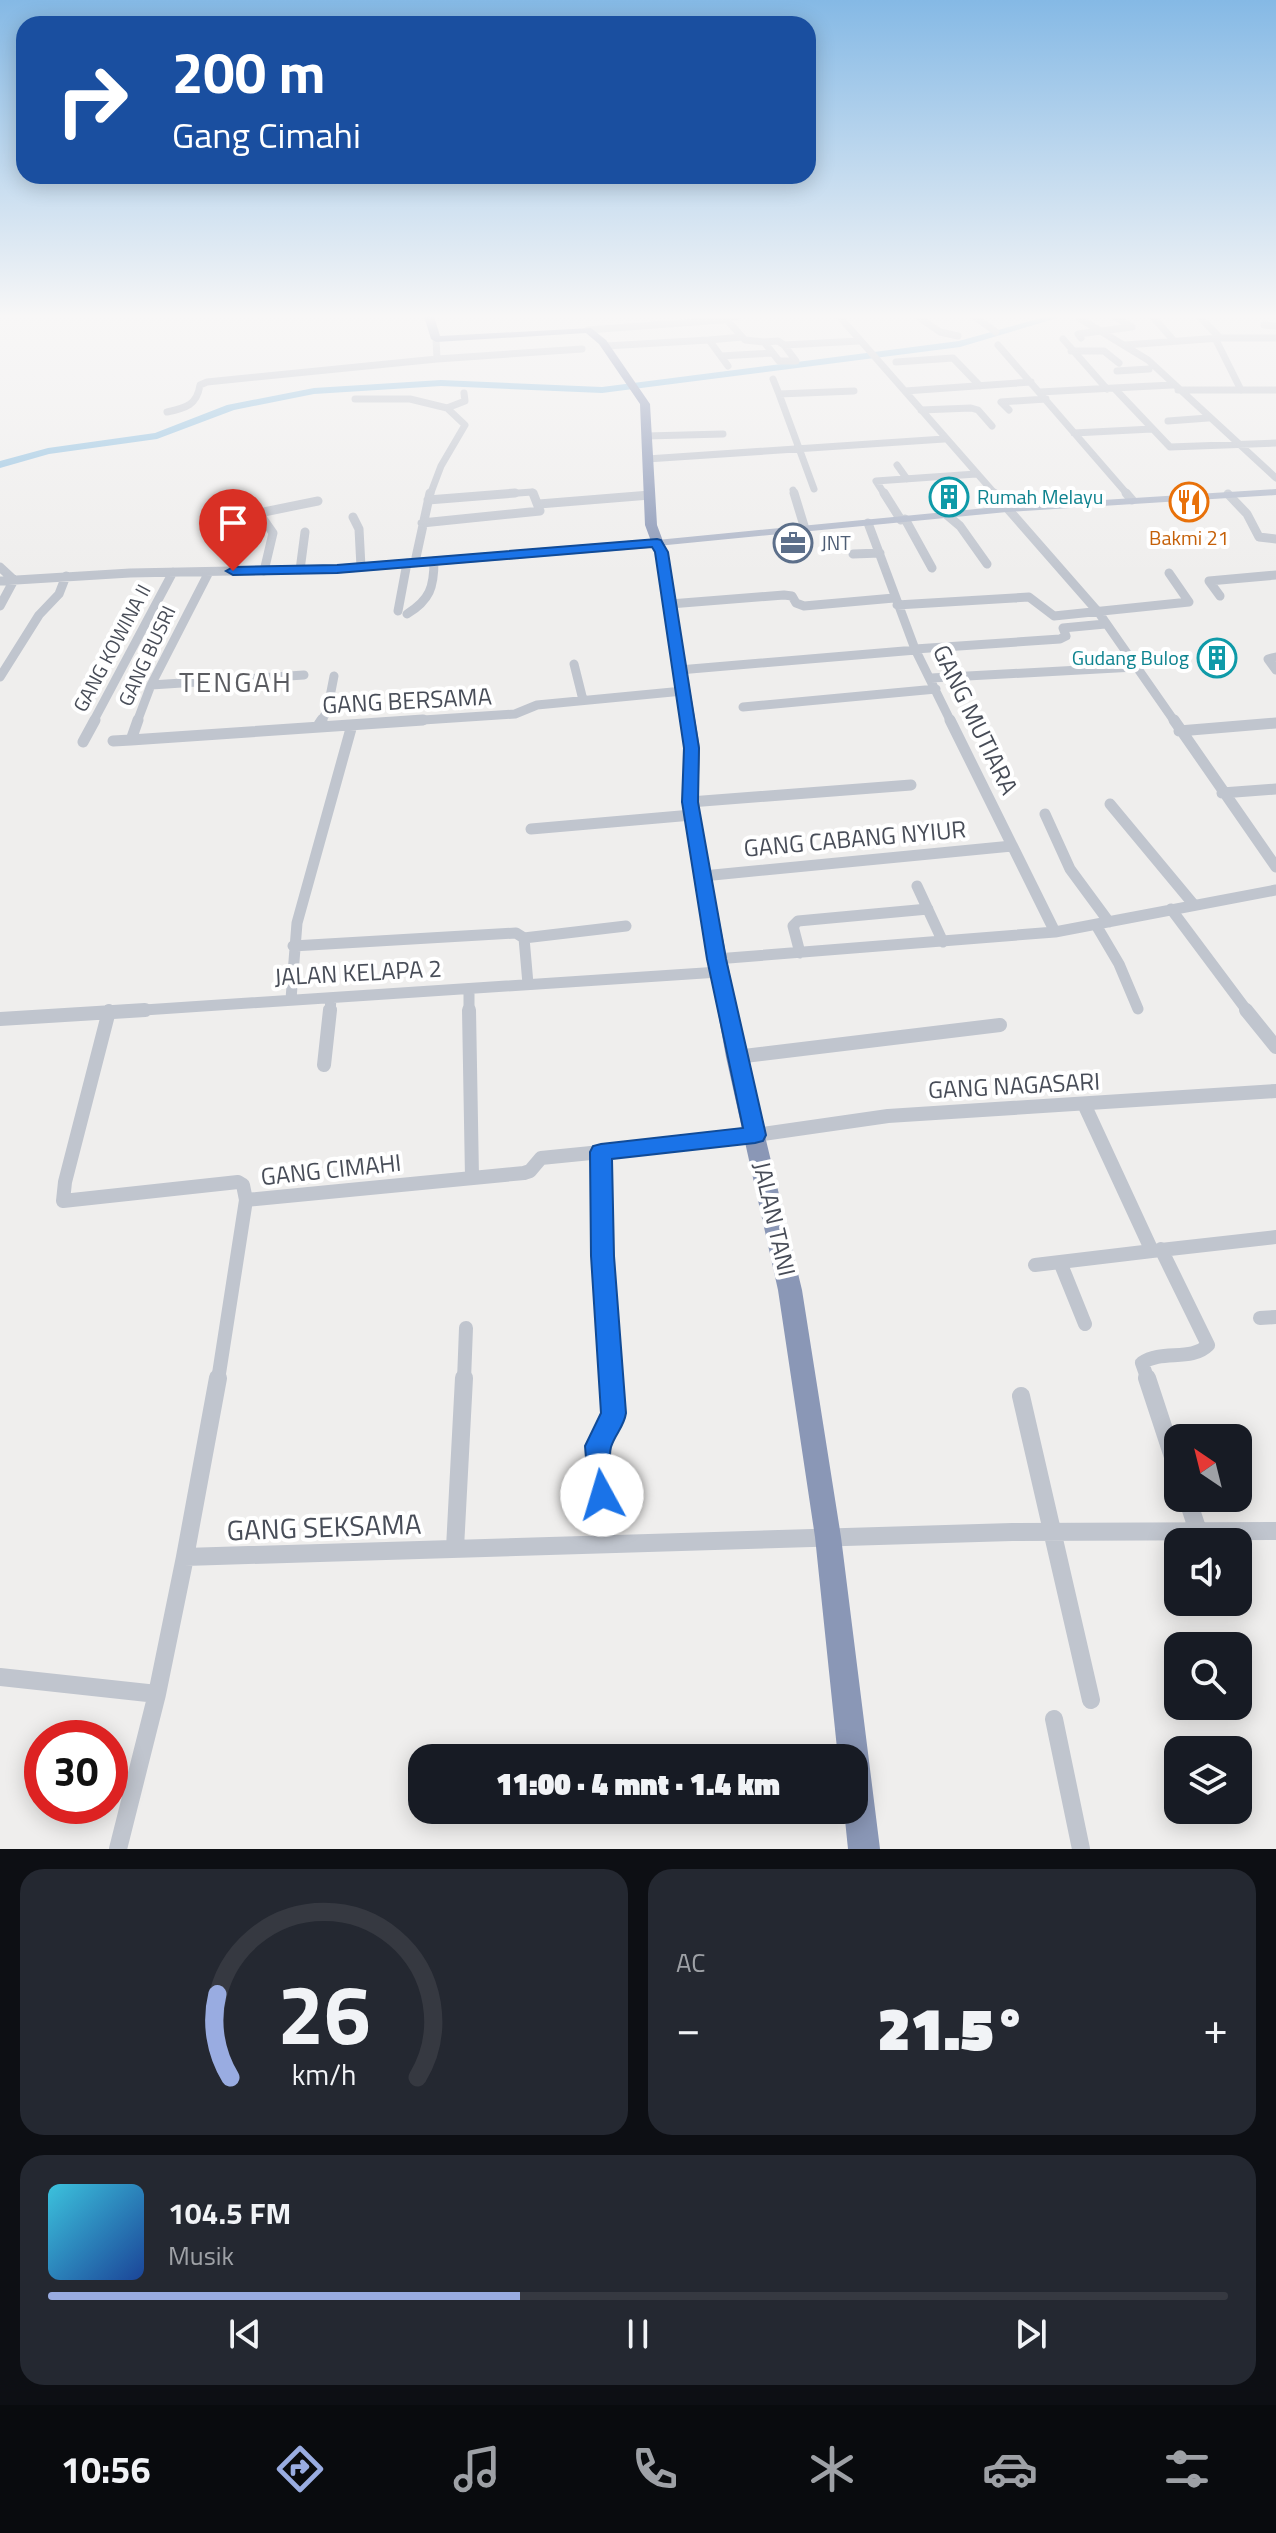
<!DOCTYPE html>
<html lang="id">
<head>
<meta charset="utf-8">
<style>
	:root { --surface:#171b24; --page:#242831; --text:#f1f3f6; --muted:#9ea1a6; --line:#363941; --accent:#99ace1 }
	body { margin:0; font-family:"Titillium Web",sans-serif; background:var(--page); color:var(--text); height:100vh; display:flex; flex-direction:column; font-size:30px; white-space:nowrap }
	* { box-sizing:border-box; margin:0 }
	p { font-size:26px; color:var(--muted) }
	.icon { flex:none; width:44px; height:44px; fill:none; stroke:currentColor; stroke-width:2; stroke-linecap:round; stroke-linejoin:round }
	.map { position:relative; height:1849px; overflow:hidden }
	.drawer { display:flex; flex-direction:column; gap:20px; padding:20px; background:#0d0f14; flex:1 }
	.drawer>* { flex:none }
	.banner { position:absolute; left:16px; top:16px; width:800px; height:168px; border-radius:24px; box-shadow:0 4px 20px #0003; background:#1a4fa0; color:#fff; overflow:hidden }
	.needle { width:52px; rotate:325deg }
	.tools { position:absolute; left:1164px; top:1424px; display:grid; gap:16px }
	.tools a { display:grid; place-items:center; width:88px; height:88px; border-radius:16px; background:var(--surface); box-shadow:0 4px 20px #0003; font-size:40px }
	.speed { position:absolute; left:24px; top:1720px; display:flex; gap:16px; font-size:40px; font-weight:700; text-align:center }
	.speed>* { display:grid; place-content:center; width:104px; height:104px; border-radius:50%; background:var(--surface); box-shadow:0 4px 20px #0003; line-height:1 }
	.speed .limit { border:12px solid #d22; background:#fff; color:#111 }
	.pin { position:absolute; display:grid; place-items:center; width:68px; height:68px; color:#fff; margin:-82px -34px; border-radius:50% 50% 50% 0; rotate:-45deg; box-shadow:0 0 8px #0007 }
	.pin .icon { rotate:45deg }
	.me { position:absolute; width:88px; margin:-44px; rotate:354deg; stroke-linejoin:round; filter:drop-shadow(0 0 6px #0008) }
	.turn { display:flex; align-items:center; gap:28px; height:168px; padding:0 24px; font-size:36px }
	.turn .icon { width:104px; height:104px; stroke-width:2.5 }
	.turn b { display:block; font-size:56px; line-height:68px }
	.big { font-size:60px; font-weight:800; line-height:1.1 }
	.drawer .tile { flex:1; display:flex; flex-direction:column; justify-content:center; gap:12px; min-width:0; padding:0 28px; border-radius:24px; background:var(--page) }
	.drawer .dial { align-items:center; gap:0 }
	.dial svg { height:208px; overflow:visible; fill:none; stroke:var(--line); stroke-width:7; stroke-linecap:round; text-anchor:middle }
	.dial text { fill:var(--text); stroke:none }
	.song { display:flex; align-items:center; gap:24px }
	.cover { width:96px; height:96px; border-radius:12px; background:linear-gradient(135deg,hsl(190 70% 55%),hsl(220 70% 35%)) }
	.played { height:8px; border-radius:4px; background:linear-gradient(90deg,var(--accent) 40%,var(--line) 40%) }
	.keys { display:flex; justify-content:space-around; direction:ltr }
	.heat { display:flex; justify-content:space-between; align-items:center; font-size:44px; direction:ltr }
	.drawer .tiles { flex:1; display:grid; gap:20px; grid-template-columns:1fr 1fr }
	.tile:last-child { grid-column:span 2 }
	.trip { position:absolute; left:408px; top:1744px; width:460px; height:80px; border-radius:24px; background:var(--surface); box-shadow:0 4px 20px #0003; font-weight:800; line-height:80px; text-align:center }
	.menu { display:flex; height:128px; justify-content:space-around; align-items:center; background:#090b0e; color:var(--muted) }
	.menu .icon { width:56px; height:56px }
	.menu .selected { color:var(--accent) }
	.menu b { font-size:36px; color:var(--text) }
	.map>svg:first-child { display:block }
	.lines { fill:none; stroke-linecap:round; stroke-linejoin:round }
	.river { fill:#92c1e0; fill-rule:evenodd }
	.minor-far4 { stroke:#c0c5ce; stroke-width:7 }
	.minor-far3 { stroke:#c0c5ce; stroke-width:9 }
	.minor-far2 { stroke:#c0c5ce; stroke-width:11 }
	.minor-far1 { stroke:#c0c5ce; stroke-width:14 }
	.minor { stroke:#c0c5ce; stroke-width:18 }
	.major { fill:#b0b8c9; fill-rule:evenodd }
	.highway { fill:#8a97b6; fill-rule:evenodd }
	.route { fill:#1a73e8; stroke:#114b97; stroke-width:2 }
	.labels { text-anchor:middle; stroke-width:8; stroke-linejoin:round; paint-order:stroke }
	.far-culture-label { font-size:20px; fill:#0d838f; stroke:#fff; text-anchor:start }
	.far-food-label { font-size:20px; fill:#c56008; stroke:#fff }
	.far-service-label { font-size:20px; fill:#4e5e75; stroke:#fff; text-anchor:start }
	.far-street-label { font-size:20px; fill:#484d58; stroke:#fff }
	.street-label { font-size:24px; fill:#484d58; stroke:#fff }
	.quarter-label { font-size:28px; letter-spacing:2px; fill:#5b5c61; stroke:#fff }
	.near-street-label { font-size:28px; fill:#484d58; stroke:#fff }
</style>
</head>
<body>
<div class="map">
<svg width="1276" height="1849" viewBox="0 0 1276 1849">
	<rect width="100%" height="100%" fill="#efeeed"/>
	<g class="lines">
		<path class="river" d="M 1048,316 L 1064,316 L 960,347 L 602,393 L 441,386 L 314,394 L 234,410 L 157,439 L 49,454 L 0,468 L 0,461 L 48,448 L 155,433 L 227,405 L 314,388 L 441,380 L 602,387 L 959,341 Z"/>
		<path class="minor-far4" d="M 839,316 L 996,495
			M 917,316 L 940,332 L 958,336
			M 974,316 L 996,332
			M 1199,316 L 1220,338
			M 1153,317 L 1174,341
			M 725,318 L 745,340 L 764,342 L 779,361 L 796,361 L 784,345
			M 1079,318 L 1148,360 L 1276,478
			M 1264,325 L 1276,326
			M 588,330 L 722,320 L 738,316
			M 1081,338 L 1078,334 L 1132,327 L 1114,316
			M 1215,338 L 1241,390
			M 1063,339 L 1107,389
			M 764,342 L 778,341 L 784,345 L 859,341
			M 998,345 L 1128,495
			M 1125,345 L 1220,338 L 1276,338
			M 606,346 L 709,340
			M 1071,351 L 1104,351 L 1119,363
			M 721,356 L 772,353
			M 437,359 L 582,349
			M 896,362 L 953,358 L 980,386
			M 728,366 L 709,340 L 742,337
			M 1117,371 L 1149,369
			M 773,379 L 779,394
			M 1172,385 L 1114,388 L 1170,447 L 1276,443
			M 1178,390 L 1276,390
			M 905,391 L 1031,382
			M 1040,392 L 1114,388
			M 355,399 L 410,399 L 447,408
			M 921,410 L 971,408 L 978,410 L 992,426
			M 1009,410 L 1001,402 L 1046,399
			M 167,412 C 186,408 197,405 200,385 L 207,382 L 437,359 L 436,339
			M 1168,421 L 1208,418
			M 1074,433 L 1152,429
			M 646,436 L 723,434
			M 647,459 L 944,439
			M 897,465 L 907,479
			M 814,489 L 779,394 L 854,391
			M 793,490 L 795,495
			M 430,495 L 441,466 L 465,425 L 447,408 L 465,401 L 464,393
			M 489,495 L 532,492 L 533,495
			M 647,495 L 650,495
			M 885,495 L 876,481 L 976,474"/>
		<path class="minor-far3" d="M 794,493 L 805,529
			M 884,493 L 901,520
			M 994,493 L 1099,613 L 1175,722
			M 1126,493 L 1132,500
			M 1228,494 L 1247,514 L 1259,537 L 1276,539
			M 428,500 L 515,493
			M 539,504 L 650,495
			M 947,515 L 960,526 L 987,564
			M 353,517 L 359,529 L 361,567
			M 905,519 L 932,568
			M 422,523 L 540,511 L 533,493
			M 868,523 L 915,649 L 951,722
			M 853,554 L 880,553
			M 415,562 L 430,493
			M 0,567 L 14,580 L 0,606
			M 300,570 L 305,532
			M 264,571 L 273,533 L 259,513 L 318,501
			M 0,581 L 130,573 L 337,569 L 657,543
			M 1220,596 L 1209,581 L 1276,575
			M 670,604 L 784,595 L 792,596 L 796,603 L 804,606 L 894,598
			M 897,605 L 1029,597 L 1054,616 L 1189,602 L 1169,573
			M 398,611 L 407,563
			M 407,614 C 430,600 434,587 434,561
			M 915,649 L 1060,639 L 1066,636 L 1063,628 L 1105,624
			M 1276,657 L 1268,659 L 1276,670
			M 574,664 L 583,700
			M 679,670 L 916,650
			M 0,677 L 39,615 L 59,594 L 66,576
			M 931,678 L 1135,667
			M 151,685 L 304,675
			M 743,707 L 936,689
			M 93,722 L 173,572
			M 137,722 L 151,685 L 209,572
			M 320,722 L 327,712 L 334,676
			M 393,722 L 515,714 L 537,705 L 683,691"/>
		<path class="minor-far2" d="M 950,720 L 1055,932
			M 1174,720 L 1276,867
			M 318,726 L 322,720
			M 1179,731 L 1276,723
			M 131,740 L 423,720
			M 113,741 L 131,740 L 138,720
			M 83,742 L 95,720
			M 1222,793 L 1276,789
			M 690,802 L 911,785
			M 1110,804 L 1194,905
			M 1045,814 L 1070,869 L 1109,922
			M 531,829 L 692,815
			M 703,876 L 1012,846
			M 917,886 L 943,942
			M 1171,909 L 1248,1012
			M 1096,925 L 1119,964 L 1138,1009
			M 524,938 L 626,926
			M 293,946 L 516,933 L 524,938 L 528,984
			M 800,953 L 793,926 L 798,921 L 928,909
			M 716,959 L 1055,932 L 1276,890
			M 469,989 L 469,1012
			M 291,999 L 297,923 L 352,725
			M 114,1012 L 719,972
			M 330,1012 L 331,998"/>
		<path class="minor-far1" d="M 469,1010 L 472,1177
			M 1246,1010 L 1276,1047
			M 109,1011 L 65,1182 L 63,1201 L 238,1182 L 243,1185 L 246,1200 L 524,1173 L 530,1171 L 541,1158 L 721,1140 L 888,1116 L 1276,1091
			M 0,1019 L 145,1010
			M 736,1057 L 1000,1025
			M 324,1065 L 330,1010
			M 1084,1104 L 1152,1251 L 1276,1237
			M 601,1152 L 602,1256 L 611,1380
			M 1060,1262 L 1085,1324
			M 1035,1265 L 1152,1251
			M 1260,1318 L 1276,1317
			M 218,1380 L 246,1200
			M 464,1380 L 466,1328
			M 1148,1380 L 1142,1363 C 1162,1349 1191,1362 1208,1345 L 1161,1249"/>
		<path class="minor" d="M 218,1378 L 185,1557 L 1012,1532 L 1276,1531
			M 1147,1378 L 1178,1472
			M 1021,1396 L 1091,1700
			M 1187,1498 L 1198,1531
			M 607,1544 L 598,1446 L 612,1423 L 614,1413 L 611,1378
			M 455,1548 L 464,1378
			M 0,1677 L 157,1694 L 118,1849
			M 157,1694 L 185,1557
			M 1054,1719 L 1081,1849"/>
		<path class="major" d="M 1276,489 L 1276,495 L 1007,512 L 657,546 L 651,543 L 657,540 L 1007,506 Z"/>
		<path class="highway" d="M 424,316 L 434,316 L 440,336 L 591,328 L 606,340 L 650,404 L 657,525 L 667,552 L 700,748 L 698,802 L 714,892 L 746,1057 L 802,1290 L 841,1537 L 880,1849 L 848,1849 L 844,1810 L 854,1810 L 854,1758 L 838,1758 L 815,1537 L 778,1290 L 726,1057 L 696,892 L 682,802 L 684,748 L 655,552 L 645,525 L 640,404 L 599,344 L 586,333 L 436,342 L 431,339 Z"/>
	</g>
	<linearGradient id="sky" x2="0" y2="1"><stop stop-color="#85b9e5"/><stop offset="0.55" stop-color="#f8f7f7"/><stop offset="1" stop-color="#f8f7f7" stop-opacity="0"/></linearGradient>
	<rect width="1276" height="575" fill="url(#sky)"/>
	<path class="route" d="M 657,539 L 661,540 L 668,552 L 699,748 L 698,802 L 726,959 L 766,1135 L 763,1141 L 755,1143 L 612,1159 L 614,1256 L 626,1413 C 624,1427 615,1434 611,1447 C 606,1465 619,1485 611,1504 L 602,1507 L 593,1504 L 589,1495 L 585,1446 L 601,1413 L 591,1256 L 590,1152 L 593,1146 L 601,1144 L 743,1128 L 707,959 L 682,802 L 684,748 L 655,552 L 652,547 L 337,573 L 233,575 L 226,571 L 233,567 L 337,565 Z"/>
	<defs>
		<g id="building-ring" transform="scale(2)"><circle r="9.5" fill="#fff" stroke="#0f9aa8" stroke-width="1.5"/><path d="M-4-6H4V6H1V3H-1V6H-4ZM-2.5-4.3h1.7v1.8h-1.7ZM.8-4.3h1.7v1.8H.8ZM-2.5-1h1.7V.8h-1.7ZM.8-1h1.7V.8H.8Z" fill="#0f9aa8"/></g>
		<g id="restaurant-ring" transform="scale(2)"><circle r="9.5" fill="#fff" stroke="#e8710a" stroke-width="1.5"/><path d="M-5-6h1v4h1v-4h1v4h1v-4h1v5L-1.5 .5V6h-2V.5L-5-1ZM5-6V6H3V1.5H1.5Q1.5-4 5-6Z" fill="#e8710a"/></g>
		<g id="office-ring" transform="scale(2)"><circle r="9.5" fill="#fff" stroke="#5c6f8a" stroke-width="1.5"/><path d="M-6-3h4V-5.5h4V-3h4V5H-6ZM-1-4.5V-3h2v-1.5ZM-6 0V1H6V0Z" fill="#5c6f8a"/></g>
	</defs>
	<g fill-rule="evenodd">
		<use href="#building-ring" x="949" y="497"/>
		<use href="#restaurant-ring" x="1189" y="502"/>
		<use href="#office-ring" x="793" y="543"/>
		<use href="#building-ring" x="1217" y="658"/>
	</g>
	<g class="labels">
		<g class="far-culture-label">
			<text x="977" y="504">Rumah Melayu</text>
			<text x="1189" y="665" text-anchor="end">Gudang Bulog</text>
		</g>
		<g class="far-food-label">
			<text x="1189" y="545">Bakmi 21</text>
		</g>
		<g class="far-service-label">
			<text x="821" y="550">JNT</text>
		</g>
		<g class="far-street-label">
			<text transform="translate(112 648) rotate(-62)" y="7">GANG KOWINA II</text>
			<text transform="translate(147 656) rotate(-65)" y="7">GANG BUSRI</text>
		</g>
		<g class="street-label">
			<text transform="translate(407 701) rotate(-3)" y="8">GANG BERSAMA</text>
			<text transform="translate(975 720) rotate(64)" y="8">GANG MUTIARA</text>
			<text transform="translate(855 839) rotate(-5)" y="8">GANG CABANG NYIUR</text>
			<text transform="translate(358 973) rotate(-3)" y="8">JALAN KELAPA 2</text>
			<text transform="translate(1014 1086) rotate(-3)" y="8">GANG NAGASARI</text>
			<text transform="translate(331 1170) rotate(-6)" y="8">GANG CIMAHI</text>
			<text transform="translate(774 1219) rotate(77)" y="8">JALAN TANI</text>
		</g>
		<g class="quarter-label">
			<text x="236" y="692">TENGAH</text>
		</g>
		<g class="near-street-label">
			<text transform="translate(324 1527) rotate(-2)" y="10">GANG SEKSAMA</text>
		</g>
	</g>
</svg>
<div class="tools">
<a><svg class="needle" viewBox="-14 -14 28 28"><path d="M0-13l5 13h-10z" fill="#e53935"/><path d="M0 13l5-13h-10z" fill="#9ea1a6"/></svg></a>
<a><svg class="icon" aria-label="sound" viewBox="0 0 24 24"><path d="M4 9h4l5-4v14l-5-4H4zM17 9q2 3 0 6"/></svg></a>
<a><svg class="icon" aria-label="search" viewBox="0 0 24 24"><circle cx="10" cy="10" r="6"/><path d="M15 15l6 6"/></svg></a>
<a><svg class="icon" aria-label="layers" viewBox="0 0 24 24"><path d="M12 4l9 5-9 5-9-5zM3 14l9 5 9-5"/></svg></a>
</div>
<div class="speed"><div class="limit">30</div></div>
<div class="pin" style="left:233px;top:571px;background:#d93025"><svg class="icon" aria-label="arrive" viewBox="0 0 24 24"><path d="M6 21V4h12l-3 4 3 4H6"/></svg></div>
<svg class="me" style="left:602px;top:1495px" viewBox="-20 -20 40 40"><circle r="19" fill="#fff"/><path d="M0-13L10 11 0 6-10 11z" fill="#1a73e8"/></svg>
<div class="trip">11:00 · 4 mnt · 1.4 km</div>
<div class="banner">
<div class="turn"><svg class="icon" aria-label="right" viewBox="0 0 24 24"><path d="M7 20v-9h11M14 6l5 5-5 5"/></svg><div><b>200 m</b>Gang Cimahi</div></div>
</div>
</div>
<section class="drawer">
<div class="tiles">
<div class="tile dial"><svg viewBox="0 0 100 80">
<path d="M14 69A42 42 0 1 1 86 69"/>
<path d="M14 69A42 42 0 0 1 9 37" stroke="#99ace1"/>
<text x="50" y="56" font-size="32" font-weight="700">26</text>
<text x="50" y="72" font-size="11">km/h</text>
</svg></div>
<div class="tile"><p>AC</p>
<div class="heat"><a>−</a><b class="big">21.5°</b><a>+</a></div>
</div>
<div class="tile">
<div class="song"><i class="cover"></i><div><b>104.5 FM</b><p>Musik</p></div></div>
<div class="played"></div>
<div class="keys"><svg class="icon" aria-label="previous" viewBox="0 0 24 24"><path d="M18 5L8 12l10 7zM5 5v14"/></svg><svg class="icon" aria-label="pause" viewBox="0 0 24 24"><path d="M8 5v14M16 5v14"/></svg><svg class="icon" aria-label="next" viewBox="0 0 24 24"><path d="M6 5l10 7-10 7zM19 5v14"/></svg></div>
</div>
</div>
</section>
<nav class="menu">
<b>10:56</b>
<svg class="icon selected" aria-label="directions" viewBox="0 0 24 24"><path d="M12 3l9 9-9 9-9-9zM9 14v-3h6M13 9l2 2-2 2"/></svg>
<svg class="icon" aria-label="music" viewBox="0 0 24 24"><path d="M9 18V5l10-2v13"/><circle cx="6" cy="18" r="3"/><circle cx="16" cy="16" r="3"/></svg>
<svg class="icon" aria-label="phone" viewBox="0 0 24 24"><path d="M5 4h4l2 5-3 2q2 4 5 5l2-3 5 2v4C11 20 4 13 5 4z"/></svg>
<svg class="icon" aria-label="climate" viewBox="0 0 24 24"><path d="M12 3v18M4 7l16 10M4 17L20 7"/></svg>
<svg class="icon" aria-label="car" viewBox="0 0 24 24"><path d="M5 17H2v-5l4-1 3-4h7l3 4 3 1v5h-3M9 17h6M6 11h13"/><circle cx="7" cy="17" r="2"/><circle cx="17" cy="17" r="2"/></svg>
<svg class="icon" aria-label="filters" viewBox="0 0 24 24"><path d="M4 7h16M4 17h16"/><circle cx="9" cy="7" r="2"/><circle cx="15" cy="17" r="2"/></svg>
</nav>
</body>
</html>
